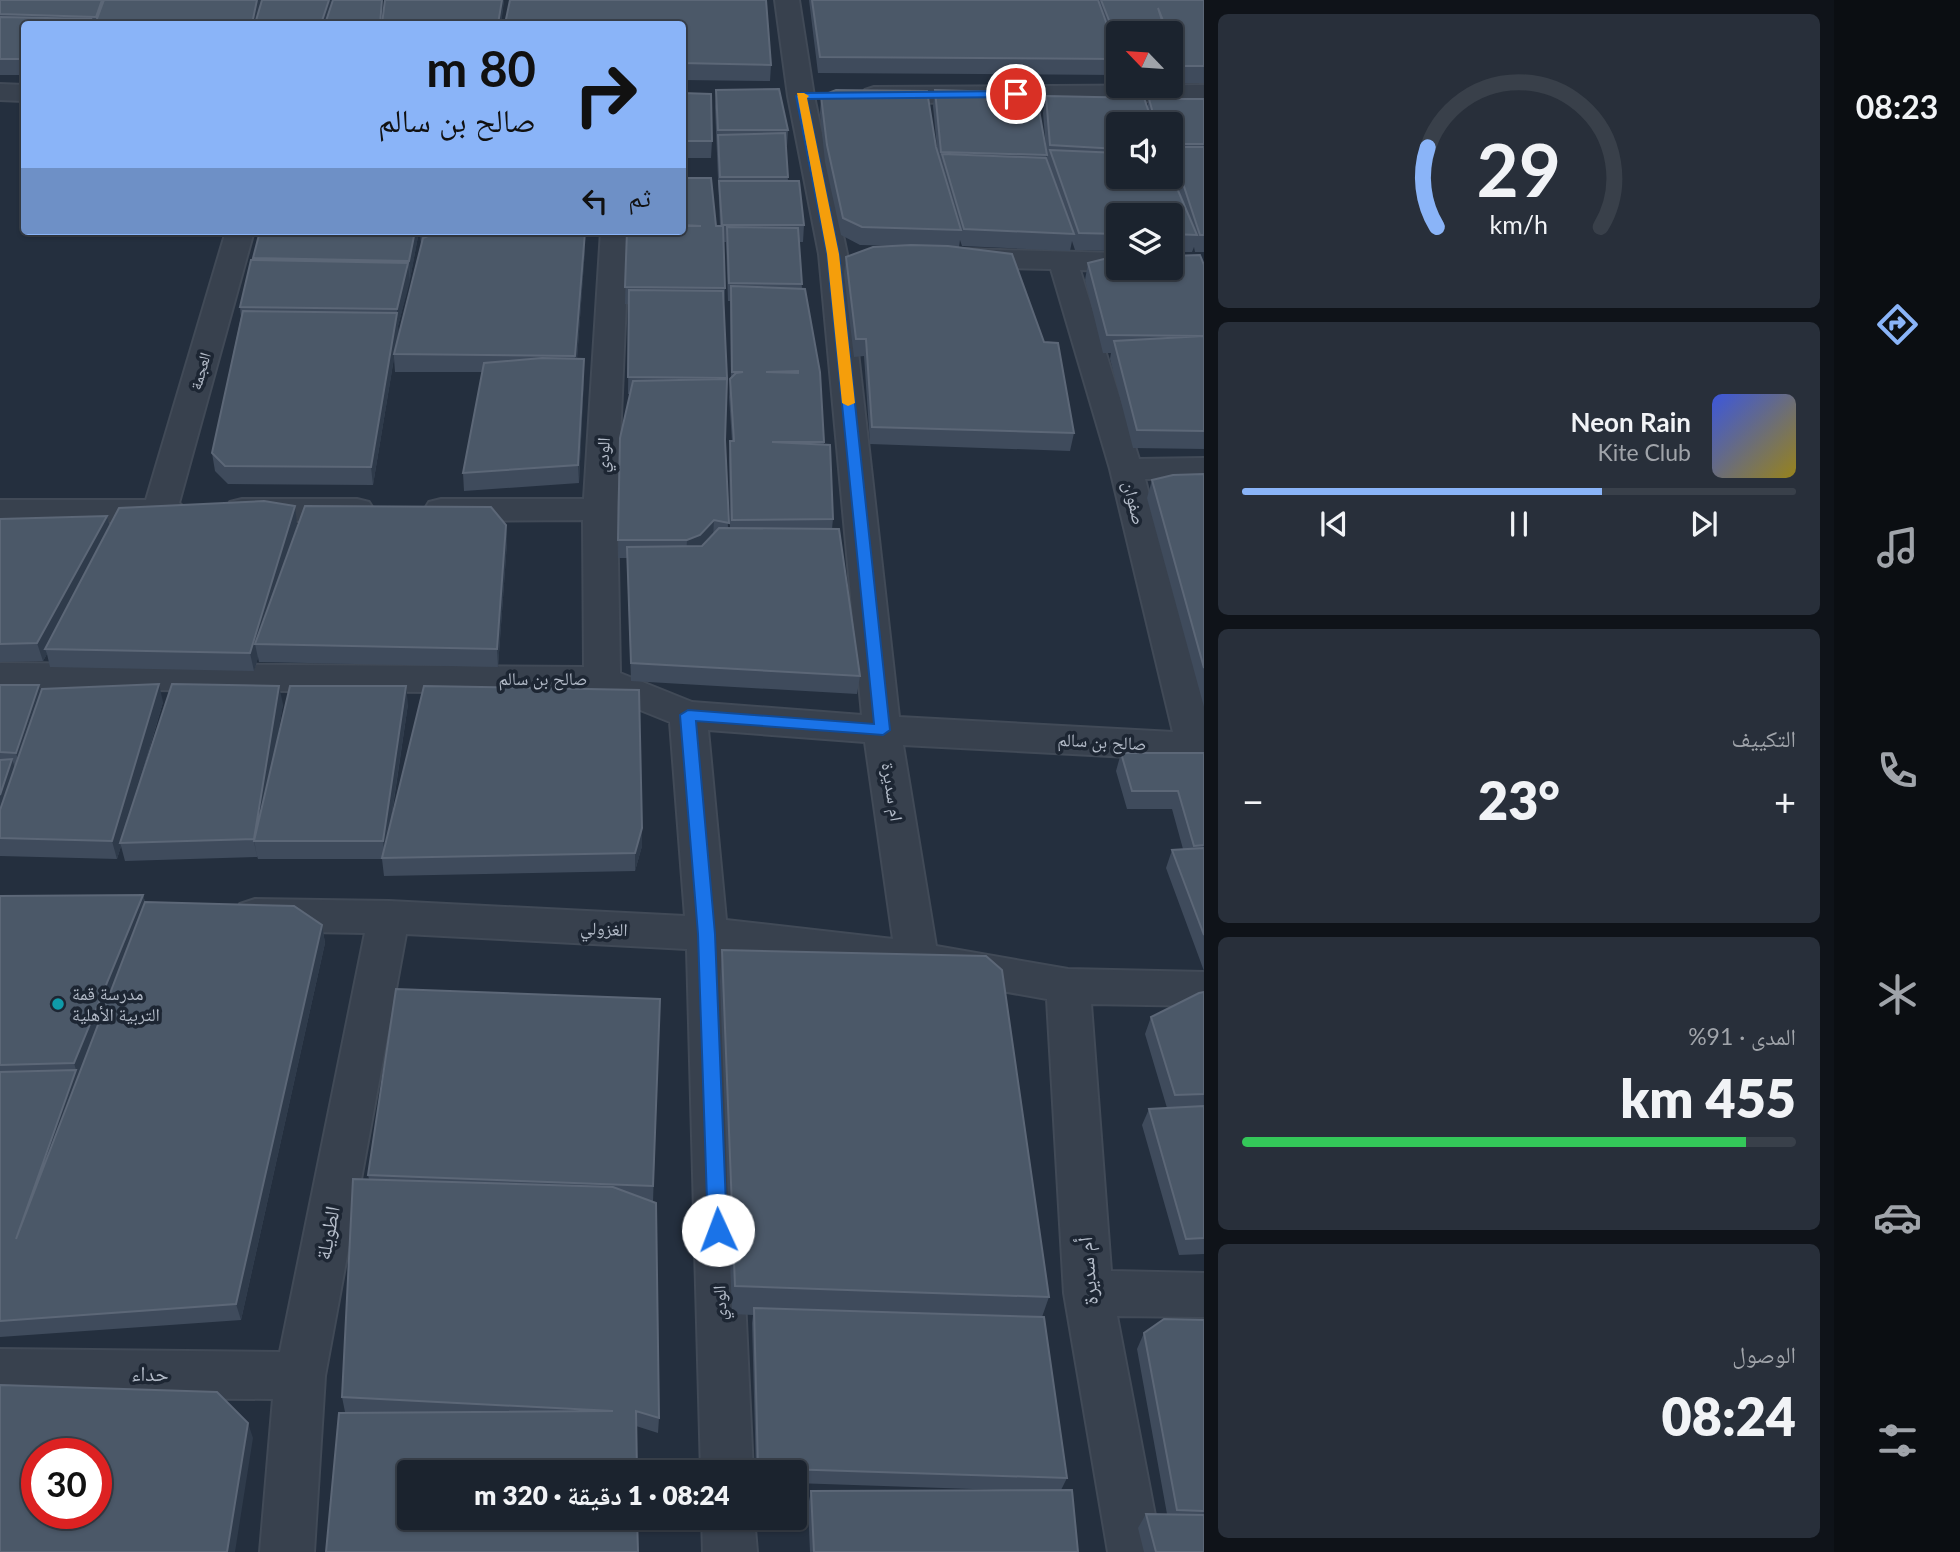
<!DOCTYPE html>
<html lang="ar">
<head>
<meta charset="utf-8">
<style>
	:root { --surface:#1b232e; --page:#282f3a; --text:#f1f3f6; --muted:#a0a4aa; --line:#39404a; --accent:#8ab4f8 }
	body { margin:0; font-family:Lato,"Noto Naskh Arabic",sans-serif; background:var(--page); color:var(--text); direction:rtl; height:100vh; display:flex; flex-direction:column; font-size:26px; white-space:nowrap }
	* { box-sizing:border-box; margin:0 }
	p { font-size:23px; color:var(--muted) }
	.icon { flex:none; width:38px; height:38px; fill:none; stroke:currentColor; stroke-width:2; stroke-linecap:round; stroke-linejoin:round }
	.map { position:relative; flex:1; overflow:hidden; direction:ltr }
	.details { display:flex; flex-direction:column; gap:14px; padding:14px; background:#0f1319; width:630px }
	.details>* { flex:none }
	.hud { position:absolute; left:21px; top:21px; width:665px; height:214px; border-radius:7px; box-shadow:0 2px 5px #0004,0 0 0 2px var(--line); direction:rtl; background:#8ab4f8; color:#111; overflow:hidden }
	.needle { width:46px; rotate:295deg }
	.tools { position:absolute; left:1106px; top:21px; display:grid; gap:14px }
	.tools a { display:grid; place-items:center; width:77px; height:77px; border-radius:7px; background:var(--surface); box-shadow:0 2px 5px #0004,0 0 0 2px var(--line); font-size:35px }
	.speed { position:absolute; left:21px; top:1438px; display:flex; gap:14px; font-size:35px; font-weight:700; text-align:center }
	.speed>* { display:grid; place-content:center; width:91px; height:91px; border-radius:50%; background:var(--surface); box-shadow:0 2px 5px #0004,0 0 0 2px var(--line); line-height:1 }
	.speed .limit { border:10px solid #d22; background:#fff; color:#111 }
	.pin { position:absolute; display:grid; place-items:center; width:60px; height:60px; color:#fff; margin:-30px; border:4px solid #fff; border-radius:50%; box-shadow:0 2px 7px #0007 }
	.me { position:absolute; width:77px; margin:-38px; rotate:358deg; stroke-linejoin:round; filter:drop-shadow(0 0 5px #0008) }
	.turn { display:flex; align-items:center; gap:24px; height:147px; padding:0 35px; font-size:32px }
	.turn .icon { width:91px; height:91px; stroke-width:2.5 }
	.turn b { display:block; font-size:49px; line-height:60px }
	.then { display:flex; align-items:center; height:66px; padding:0 35px; background:#0003; gap:14px; font-size:26px }
	.big { font-size:52px; font-weight:800; line-height:1.1 }
	.details .widget { flex:1; display:flex; flex-direction:column; justify-content:center; gap:10px; min-width:0; padding:0 24px; border-radius:10px; background:var(--page) }
	.details .dial { align-items:center; gap:0 }
	.dial svg { height:182px; overflow:visible; fill:none; stroke:var(--line); stroke-width:7; stroke-linecap:round; text-anchor:middle }
	.dial text { fill:var(--text); stroke:none }
	.song { display:flex; align-items:center; gap:21px }
	.cover { width:84px; height:84px; border-radius:10px; background:linear-gradient(135deg,hsl(230 70% 55%),hsl(50 70% 35%)) }
	.played { height:7px; border-radius:4px; background:linear-gradient(90deg,var(--accent) 65%,var(--line) 65%) }
	.keys { display:flex; justify-content:space-around; direction:ltr }
	.heat { display:flex; justify-content:space-between; align-items:center; font-size:38px; direction:ltr }
	.charge { height:10px; border-radius:5px; background:linear-gradient(90deg,#34c759 91%,var(--line) 0) }
	.trip { position:absolute; left:397px; top:1460px; width:410px; height:70px; border-radius:7px; background:var(--surface); box-shadow:0 2px 5px #0004,0 0 0 2px var(--line); font-weight:800; line-height:70px; text-align:center; direction:rtl }
	main { display:flex; flex:1; min-height:0 }
	.dock { display:flex; flex-direction:column; width:126px; justify-content:space-around; align-items:center; background:#0b0e12; color:var(--muted) }
	.dock .icon { width:49px; height:49px }
	.dock .current { color:var(--accent) }
	.dock b { font-size:32px; color:var(--text) }
	.map>svg:first-child { display:block }
	.lines { fill:none; stroke-linecap:round; stroke-linejoin:round }
	.minor-casing { stroke:#414a57; stroke-width:4 }
	.minor { fill:#38414e; fill-rule:evenodd }
	.wall { fill:#3f4b5c; fill-rule:evenodd }
	.shaded-wall { fill:#2f3b4b }
	.building { fill:#4b5868; stroke:#5c6777; stroke-width:2; fill-rule:evenodd }
	.route { fill:#1a73e8; stroke:#114b97; stroke-width:2 }
	.slow { fill:#f59e0b }
	.culture-dot { fill:#0f9aa8; stroke:#1d2633; stroke-width:2.5 }
	.labels { text-anchor:middle; stroke-width:7; stroke-linejoin:round; paint-order:stroke }
	.far-street-label { font-size:16px; fill:#b4bcc9; stroke:#1d2633 }
	.street-label { font-size:18px; fill:#b4bcc9; stroke:#1d2633 }
	.poi-label { font-size:18px; fill:#b4bcc9; stroke:#1d2633; text-anchor:start }
	.near-street-label { font-size:21px; fill:#b4bcc9; stroke:#1d2633 }
</style>
</head>
<body>
<main>
<nav class="dock">
<b>08:23</b>
<svg class="icon current" aria-label="directions" viewBox="0 0 24 24"><path d="M12 3l9 9-9 9-9-9zM9 14v-3h6M13 9l2 2-2 2"/></svg>
<svg class="icon" aria-label="music" viewBox="0 0 24 24"><path d="M9 18V5l10-2v13"/><circle cx="6" cy="18" r="3"/><circle cx="16" cy="16" r="3"/></svg>
<svg class="icon" aria-label="phone" viewBox="0 0 24 24"><path d="M5 4h4l2 5-3 2q2 4 5 5l2-3 5 2v4C11 20 4 13 5 4z"/></svg>
<svg class="icon" aria-label="climate" viewBox="0 0 24 24"><path d="M12 3v18M4 7l16 10M4 17L20 7"/></svg>
<svg class="icon" aria-label="car" viewBox="0 0 24 24"><path d="M5 17H2v-5l4-1 3-4h7l3 4 3 1v5h-3M9 17h6M6 11h13"/><circle cx="7" cy="17" r="2"/><circle cx="17" cy="17" r="2"/></svg>
<svg class="icon" aria-label="filters" viewBox="0 0 24 24"><path d="M4 7h16M4 17h16"/><circle cx="9" cy="7" r="2"/><circle cx="15" cy="17" r="2"/></svg>
</nav>
<section class="details">
<div class="widget dial"><svg viewBox="0 0 100 80">
<path d="M14 69A42 42 0 1 1 86 69"/>
<path d="M14 69A42 42 0 0 1 10 34" stroke="#8ab4f8"/>
<text x="50" y="56" font-size="32" font-weight="700">29</text>
<text x="50" y="72" font-size="11">km/h</text>
</svg></div>
<div class="widget">
<div class="song"><i class="cover"></i><div><b>Neon Rain</b><p>Kite Club</p></div></div>
<div class="played"></div>
<div class="keys"><svg class="icon" aria-label="previous" viewBox="0 0 24 24"><path d="M18 5L8 12l10 7zM5 5v14"/></svg><svg class="icon" aria-label="pause" viewBox="0 0 24 24"><path d="M8 5v14M16 5v14"/></svg><svg class="icon" aria-label="next" viewBox="0 0 24 24"><path d="M6 5l10 7-10 7zM19 5v14"/></svg></div>
</div>
<div class="widget"><p>التكييف</p>
<div class="heat"><a>−</a><b class="big">23°</b><a>+</a></div>
</div>
<div class="widget"><p>المدى · 91%</p><b class="big">455 km</b><div class="charge"></div></div>
<div class="widget"><p>الوصول</p><b class="big">08:24</b></div>
</section>
<div class="map">
<svg width="1204" height="1552" viewBox="0 0 1204 1552">
	<rect width="100%" height="100%" fill="#242f3e"/>
	<g class="lines">
		<g class="minor-casing">
			<path id="minor" d="M 775,0 L 799,0 L 814,96 L 847,254 L 899,717 L 1173,732 L 1110,469 L 1051,269 L 963,267 L 953,264 L 949,258 L 953,252 L 963,249 L 1118,253 L 1118,268 L 1128,268 L 1118,271 L 1080,270 L 1139,459 L 1204,458 L 1204,478 L 1145,479 L 1204,705 L 1204,761 L 903,745 L 936,946 L 1068,969 L 1204,972 L 1204,1006 L 1091,1004 L 1111,1271 L 1204,1273 L 1204,1317 L 1117,1316 L 1162,1552 L 1108,1552 L 1064,1293 L 1047,999 L 917,976 L 729,953 L 753,1472 L 701,1472 L 687,949 L 406,934 L 325,1376 L 314,1552 L 260,1552 L 273,1399 L 0,1397 L 0,1349 L 280,1352 L 365,933 L 255,931 L 240,926 L 234,915 L 240,904 L 255,899 L 389,901 L 685,916 L 670,722 L 598,693 L 0,689 L 0,663 L 584,667 L 583,520 L 441,521 L 429,518 L 424,510 L 429,502 L 441,499 L 584,499 L 601,231 L 629,231 L 617,509 L 620,673 L 692,702 L 862,715 L 819,254 L 788,96 ZM 708,730 L 865,742 L 893,939 L 726,920 Z
				M 0,84 L 24,85 L 24,101 L 0,100 Z
				M 1204,85 L 1204,101 L 874,103 L 865,100 L 861,95 L 865,90 L 874,87 Z
				M 226,231 L 254,231 L 179,503 L 188,511 L 183,519 L 171,522 L 0,522 L 0,500 L 146,500 Z
				M 242,499 L 357,499 L 369,502 L 374,510 L 369,518 L 357,521 L 242,521 L 230,518 L 225,510 L 230,502 Z
				M 702,1517 L 754,1517 L 757,1552 L 703,1552 Z"/>
		</g>
		<use href="#minor" class="minor"/>
	</g>
	<path class="wall" d="M 0,0 L 383,10 L 385,0 L 504,0 L 501,24 L 24,24 L 24,75 L 0,75 Z
		M 809,0 L 1204,0 L 1204,83 L 1177,83 L 1174,74 L 1173,81 L 1171,81 L 1171,33 L 1118,33 L 1118,68 L 1118,67 L 1116,75 L 818,73 Z
		M 682,24 L 771,65 L 770,81 L 682,80 Z
		M 716,90 L 788,130 L 787,146 L 786,146 L 788,181 L 804,225 L 803,242 L 799,242 L 802,289 L 820,372 L 824,444 L 833,519 L 832,529 L 860,676 L 857,694 L 631,681 L 627,558 L 618,558 L 620,438 L 630,394 L 628,394 L 629,304 L 625,304 L 627,231 L 720,226 L 715,107 ZM 723,242 L 726,242 L 728,301 L 730,301 L 731,378 L 730,379 L 729,397 L 732,441 L 730,441 L 729,458 L 730,528 L 728,528 L 725,440 L 727,379 L 724,305 L 725,288 Z
		M 935,90 L 1047,155 L 1047,160 L 1043,113 L 1046,96 L 1147,109 L 1149,99 L 1204,99 L 1204,252 L 1195,252 L 1194,247 L 1192,252 L 1171,252 L 1171,215 L 1118,215 L 1118,251 L 1075,250 L 1072,241 L 1070,251 L 962,246 L 960,240 L 959,247 L 1074,433 L 1070,451 L 870,444 L 864,356 L 854,357 L 844,274 L 846,257 L 900,246 L 860,245 L 841,235 L 825,162 L 820,113 L 821,96 L 937,148 L 933,106 ZM 1118,124 L 1171,124 L 1171,177 L 1118,177 Z
		M 682,93 L 712,141 L 711,158 L 682,158 Z
		M 260,231 L 419,231 L 410,279 L 398,326 L 397,340 L 421,245 L 420,231 L 585,231 L 585,249 L 577,359 L 584,377 L 579,483 L 464,491 L 463,473 L 483,372 L 395,372 L 394,358 L 373,485 L 228,484 L 215,471 L 212,453 L 241,317 L 240,307 L 253,260 Z
		M 1088,263 L 1204,265 L 1204,449 L 1133,448 L 1110,359 L 1111,353 L 1103,353 L 1085,280 Z
		M 1204,474 L 1204,707 L 1147,498 L 1152,480 Z
		M 107,516 L 110,526 L 297,524 L 291,544 L 506,525 L 507,542 L 498,667 L 259,662 L 258,657 L 254,671 L 50,667 L 47,654 L 43,661 L 0,662 L 0,519 Z
		M 0,685 L 41,691 L 163,702 L 137,792 L 283,704 L 274,755 L 408,704 L 391,821 L 642,846 L 635,871 L 384,876 L 382,859 L 258,859 L 257,856 L 257,857 L 125,861 L 121,846 L 117,859 L 0,856 Z
		M 1121,753 L 1204,753 L 1204,971 L 1166,868 L 1172,850 L 1183,849 L 1172,809 L 1127,809 L 1116,771 Z
		M 143,895 L 145,902 L 322,925 L 325,943 L 241,1320 L 0,1337 L 0,896 Z
		M 722,950 L 1049,1297 L 1042,1317 L 1067,1478 L 1061,1490 L 1078,1552 L 810,1552 L 808,1506 L 811,1491 L 1002,1490 L 794,1483 L 794,1472 L 756,1472 L 752,1323 L 753,1315 L 732,1314 L 720,981 Z
		M 1204,992 L 1204,1254 L 1179,1255 L 1142,1125 L 1149,1109 L 1167,1108 L 1145,1034 L 1151,1017 Z
		M 660,999 L 653,1202 L 659,1418 L 658,1433 L 636,1426 L 345,1412 L 342,1397 L 369,1179 L 368,1175 Z
		M 1204,1320 L 1204,1552 L 1144,1552 L 1138,1528 L 1146,1514 L 1167,1514 L 1137,1349 L 1144,1333 Z"/>
	<path class="shaded-wall" d="M 102,0 L 111,0 L 97,24 L 96,17 Z
		M 257,0 L 263,0 L 258,24 L 252,24 Z
		M 329,0 L 335,0 L 328,24 L 321,24 Z
		M 382,0 L 384,20 L 383,24 L 380,24 Z
		M 502,0 L 504,0 L 501,24 L 498,24 Z
		M 415,231 L 419,231 L 410,279 L 409,261 Z
		M 585,232 L 585,249 L 576,373 L 575,356 Z
		M 408,263 L 410,281 L 398,326 L 399,331 L 395,354 L 394,354 L 394,358 L 373,485 L 371,467 L 397,314 L 397,309 Z
		M 584,359 L 584,377 L 579,483 L 578,465 Z
		M 295,506 L 297,524 L 262,644 L 255,644 L 258,658 L 254,671 L 250,653 Z
		M 107,516 L 112,534 L 45,649 L 47,654 L 43,661 L 37,643 Z
		M 714,520 L 713,538 L 686,558 L 687,540 Z
		M 506,525 L 507,542 L 498,667 L 497,649 Z
		M 159,684 L 163,702 L 121,843 L 120,843 L 121,846 L 117,859 L 112,841 Z
		M 39,685 L 45,703 L 21,771 L 16,753 Z
		M 279,686 L 283,704 L 260,841 L 254,841 L 257,857 L 254,839 Z
		M 406,686 L 408,704 L 385,859 L 383,841 Z
		M 12,759 L 18,777 L 0,832 L 0,795 Z
		M 642,828 L 642,846 L 635,871 L 635,853 Z
		M 143,895 L 150,920 L 16,1239 L 76,1070 L 74,1063 Z
		M 322,925 L 325,943 L 241,1320 L 236,1304 Z
		M 248,1423 L 253,1438 L 235,1552 L 227,1552 Z"/>
	<path class="building" d="M 0,0 L 102,0 L 96,17 L 0,14 Z
		M 104,0 L 257,0 L 252,24 L 95,24 Z
		M 262,0 L 329,0 L 321,24 L 255,24 Z
		M 333,0 L 382,0 L 380,24 L 325,24 Z
		M 385,0 L 502,0 L 498,24 L 382,24 Z
		M 510,0 L 766,0 L 771,65 L 682,63 L 682,24 L 505,24 Z
		M 812,0 L 1098,0 L 1118,55 L 1118,59 L 820,57 Z
		M 1101,0 L 1204,0 L 1204,66 L 1181,66 L 1171,39 L 1171,33 L 1168,33 L 1158,8 L 1166,33 L 1118,33 L 1118,43 Z
		M 0,17 L 91,19 L 89,24 L 24,24 L 24,59 L 0,59 Z
		M 1171,47 L 1176,64 L 1171,64 Z
		M 779,89 L 788,130 L 718,130 L 716,90 Z
		M 836,90 L 927,91 L 936,147 L 961,230 L 862,227 L 843,218 L 827,145 L 821,96 Z
		M 935,90 L 1036,93 L 1047,155 L 941,152 Z
		M 682,93 L 711,94 L 712,141 L 682,141 Z
		M 1046,96 L 1144,98 L 1153,124 L 1118,124 L 1118,149 L 1050,145 Z
		M 1149,99 L 1204,99 L 1204,144 L 1171,144 L 1171,124 L 1156,124 Z
		M 785,133 L 788,177 L 720,177 L 718,135 Z
		M 1171,147 L 1204,147 L 1204,235 L 1200,235 Z
		M 1050,150 L 1118,153 L 1118,177 L 1171,177 L 1171,174 L 1197,235 L 1171,234 L 1171,215 L 1118,215 L 1118,234 L 1079,233 Z
		M 942,154 L 1046,158 L 1074,234 L 964,229 Z
		M 682,178 L 711,178 L 716,226 L 723,226 L 725,288 L 625,287 L 627,231 L 682,231 L 682,226 L 701,226 L 682,225 Z
		M 719,181 L 799,181 L 804,225 L 722,225 Z
		M 727,227 L 798,228 L 802,284 L 729,283 Z
		M 260,231 L 415,231 L 409,261 L 253,258 Z
		M 441,231 L 585,232 L 575,356 L 394,354 L 423,238 Z
		M 911,245 L 948,246 L 1012,254 L 1044,342 L 1058,343 L 1074,433 L 872,427 L 866,339 L 856,339 L 846,257 L 873,247 Z
		M 1200,255 L 1204,265 L 1204,336 L 1107,335 L 1088,263 L 1108,258 L 1118,258 L 1118,268 L 1171,268 L 1171,256 Z
		M 251,260 L 408,263 L 397,309 L 240,307 Z
		M 731,286 L 805,289 L 820,372 L 824,442 L 772,442 L 830,445 L 833,519 L 732,520 L 730,441 L 734,441 L 730,379 L 736,373 L 743,372 L 732,372 ZM 798,371 L 798,373 L 766,372 Z
		M 629,290 L 723,291 L 727,378 L 628,377 Z
		M 243,311 L 397,313 L 371,467 L 225,466 L 212,453 Z
		M 1204,336 L 1204,431 L 1137,430 L 1114,341 Z
		M 542,358 L 584,359 L 578,465 L 463,473 L 484,363 Z
		M 727,379 L 725,440 L 729,523 L 714,520 L 700,535 L 687,540 L 618,540 L 620,438 L 633,381 Z
		M 1204,474 L 1204,668 L 1152,480 L 1173,475 Z
		M 264,501 L 295,506 L 250,653 L 45,649 L 119,508 Z
		M 305,506 L 491,507 L 506,525 L 497,649 L 255,644 Z
		M 107,516 L 37,643 L 0,644 L 0,519 Z
		M 719,528 L 839,529 L 860,676 L 631,663 L 627,547 L 702,546 Z
		M 159,684 L 112,841 L 0,838 L 0,810 L 42,689 Z
		M 172,684 L 279,686 L 254,839 L 120,843 Z
		M 0,685 L 39,685 L 16,753 L 0,752 Z
		M 290,686 L 406,686 L 383,841 L 254,841 Z
		M 424,686 L 639,690 L 642,828 L 635,853 L 382,858 Z
		M 1121,753 L 1204,753 L 1204,845 L 1194,846 L 1178,791 L 1132,791 Z
		M 12,759 L 0,795 L 0,760 Z
		M 1204,848 L 1204,935 L 1172,850 Z
		M 143,895 L 74,1063 L 0,1065 L 0,896 Z
		M 145,902 L 294,906 L 322,925 L 236,1304 L 0,1321 L 0,1072 L 76,1070 L 16,1239 Z
		M 722,950 L 986,956 L 1002,970 L 1049,1297 L 735,1286 Z
		M 396,989 L 660,999 L 653,1186 L 368,1175 Z
		M 1204,992 L 1204,1094 L 1175,1095 L 1151,1017 L 1199,993 Z
		M 1204,1106 L 1204,1238 L 1186,1239 L 1149,1109 Z
		M 353,1179 L 613,1187 L 656,1203 L 659,1418 L 636,1411 L 637,1472 L 410,1472 L 410,1517 L 637,1517 L 638,1552 L 326,1552 L 339,1413 L 613,1411 L 342,1397 Z
		M 754,1308 L 1044,1317 L 1067,1478 L 758,1468 Z
		M 1164,1319 L 1204,1320 L 1204,1511 L 1177,1510 L 1144,1333 Z
		M 0,1385 L 217,1392 L 248,1423 L 227,1552 L 0,1552 ZM 37,1454 L 96,1454 L 96,1514 L 37,1514 Z
		M 1072,1490 L 1078,1552 L 814,1552 L 811,1491 Z
		M 1146,1514 L 1204,1515 L 1204,1552 L 1156,1552 Z"/>
	<path class="route" d="M 1016,91 L 1020,92 L 1020,97 L 807,99 L 839,254 L 890,730 L 883,735 L 696,721 L 715,934 L 727,1230 L 725,1236 L 718,1239 L 711,1236 L 708,1230 L 698,934 L 680,715 L 688,710 L 874,724 L 827,254 L 796,96 L 801,93 Z"/>
	<path class="slow" d="M 797,93 L 804,93 L 809,96 L 807,98 L 839,254 L 855,403 L 848,406 L 842,403 L 827,254 Z"/>
	<circle class="culture-dot" cx="58" cy="1004" r="7"/>
	<g class="labels">
		<g class="far-street-label">
			<text transform="translate(200 371) rotate(-74)" y="6">العجمة</text>
		</g>
		<g class="street-label">
			<text transform="translate(603 455) rotate(-87)" y="6">الودي</text>
			<text transform="translate(1134 503) rotate(76)" y="6">صفوان</text>
			<text x="543" y="685">صالح بن سالم</text>
			<text transform="translate(1102 742) rotate(3)" y="6">صالح بن سالم</text>
			<text transform="translate(892 792) rotate(81)" y="6">ام سديرة</text>
			<text transform="translate(604 929) rotate(3)" y="6">الغزولي</text>
			<text transform="translate(720 1303) rotate(-92)" y="6">الودي</text>
		</g>
		<g class="poi-label">
			<text x="72" y="1000">مدرسة قمة<tspan x="72" dy="21">التربية الأهلية</tspan></text>
		</g>
		<g class="near-street-label">
			<text transform="translate(328 1233) rotate(-79)" y="7">الطويلة</text>
			<text transform="translate(1088 1271) rotate(-95)" y="7">أم سديرة</text>
			<text transform="translate(150 1374) rotate(1)" y="7">حداء</text>
		</g>
	</g>
</svg>
<div class="tools">
<a><svg class="needle" viewBox="-14 -14 28 28"><path d="M0-13l5 13h-10z" fill="#e53935"/><path d="M0 13l5-13h-10z" fill="#a0a4aa"/></svg></a>
<a><svg class="icon" aria-label="sound" viewBox="0 0 24 24"><path d="M4 9h4l5-4v14l-5-4H4zM17 9q2 3 0 6"/></svg></a>
<a><svg class="icon" aria-label="layers" viewBox="0 0 24 24"><path d="M12 4l9 5-9 5-9-5zM3 14l9 5 9-5"/></svg></a>
</div>
<div class="speed"><div class="limit">30</div></div>
<div class="pin" style="left:1016px;top:94px;background:#d93025"><svg class="icon" aria-label="arrive" viewBox="0 0 24 24"><path d="M6 21V4h12l-3 4 3 4H6"/></svg></div>
<svg class="me" style="left:718px;top:1230px" viewBox="-20 -20 40 40"><circle r="19" fill="#fff"/><path d="M0-13L10 11 0 6-10 11z" fill="#1a73e8"/></svg>
<div class="trip">08:24 · 1 دقيقة · 320 m</div>
<div class="hud">
<div class="turn"><svg class="icon" aria-label="right" viewBox="0 0 24 24"><path d="M7 20v-9h11M14 6l5 5-5 5"/></svg><div><b>80 m</b>صالح بن سالم</div></div>
<div class="then">ثم<svg class="icon" aria-label="left" viewBox="0 0 24 24"><path d="M17 20v-9H6M10 6l-5 5 5 5"/></svg></div>
</div>
</div>
</main>
</body>
</html>
